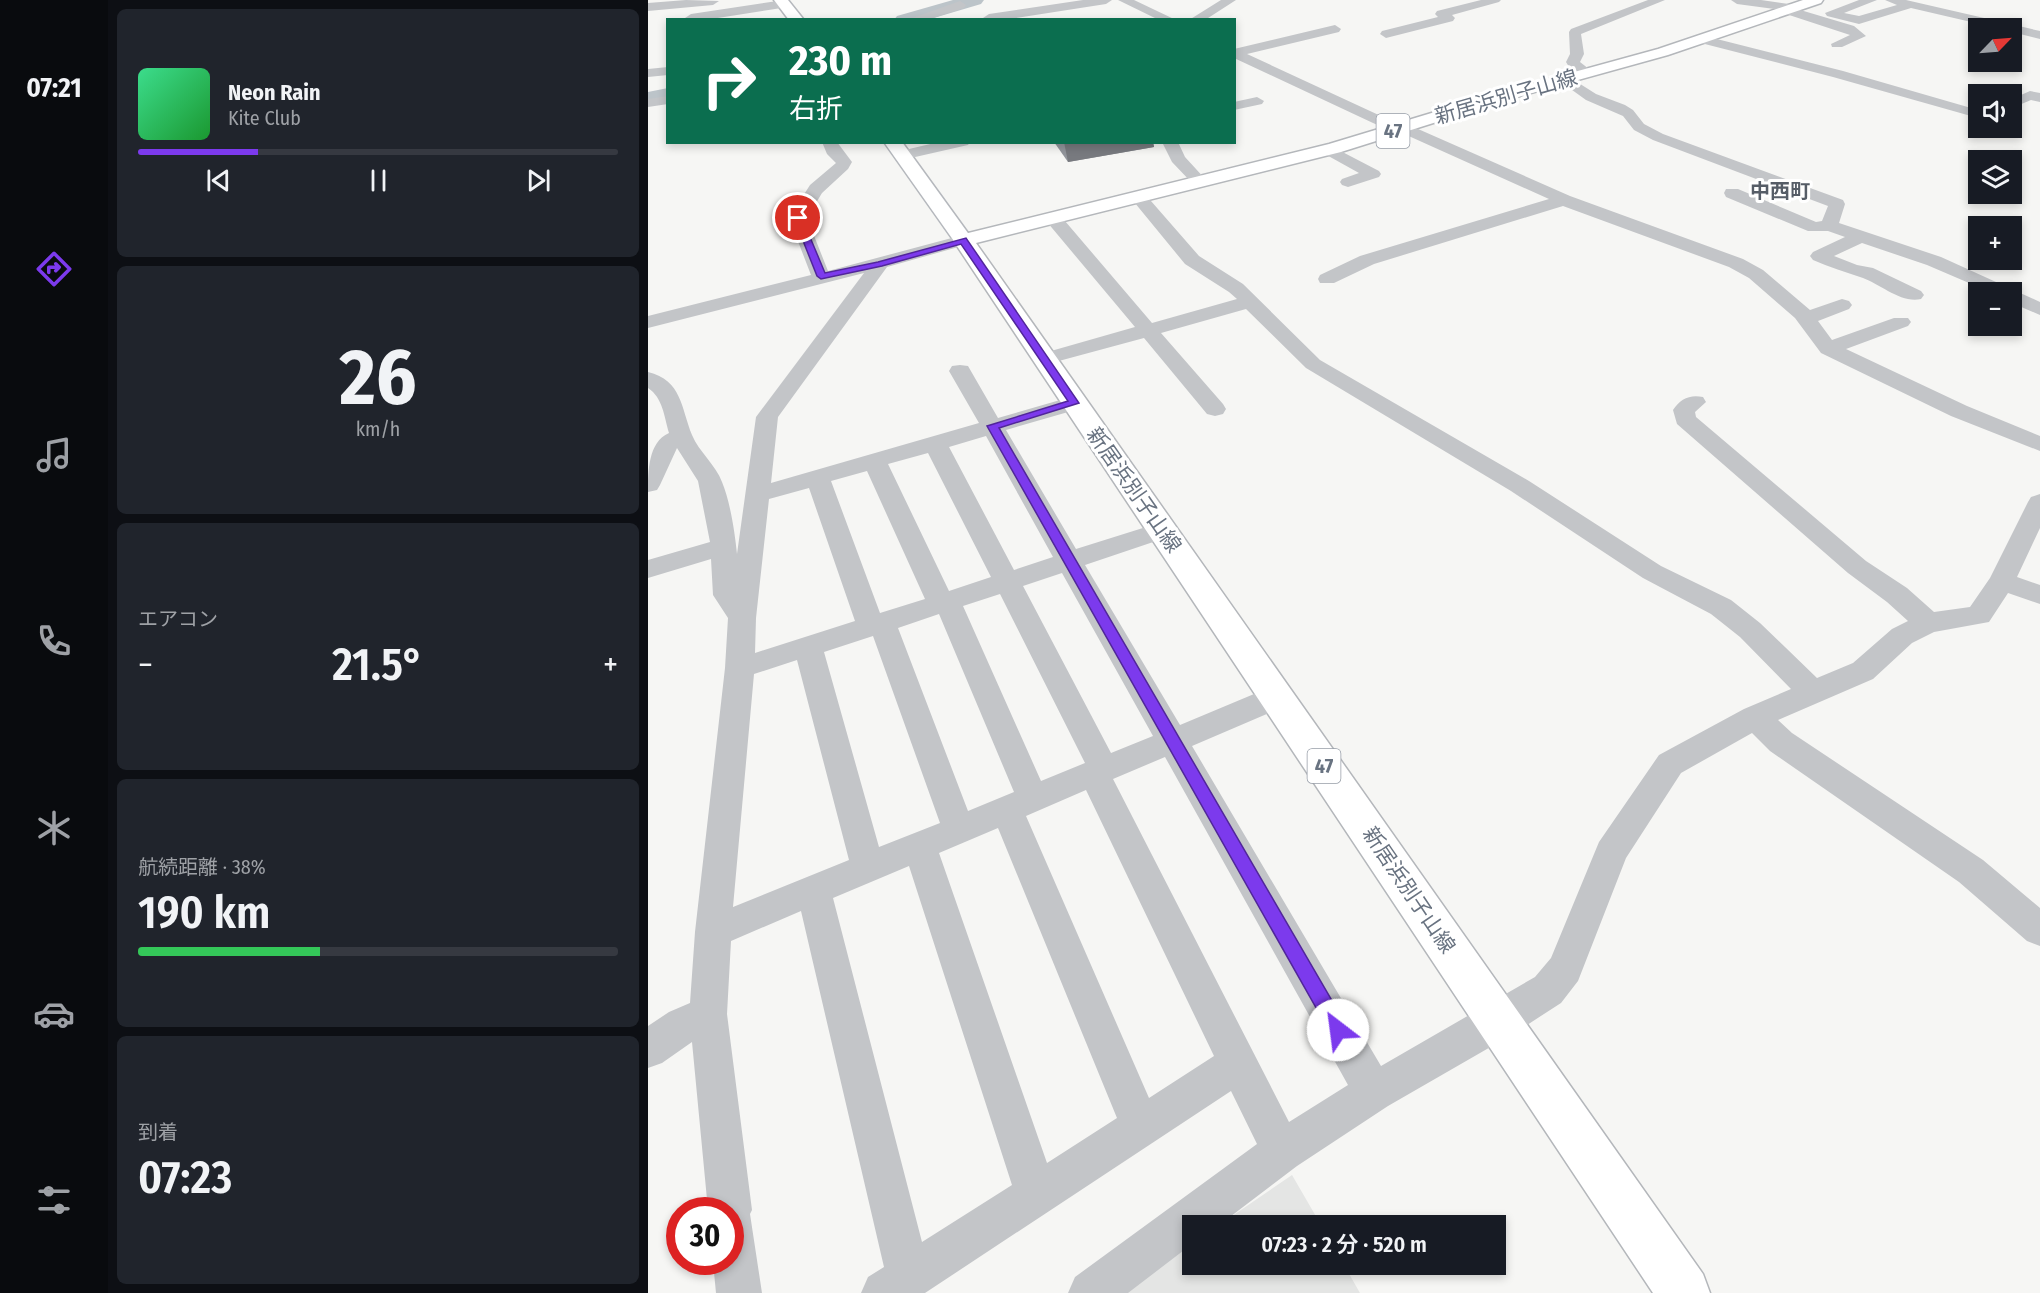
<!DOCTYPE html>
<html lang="ja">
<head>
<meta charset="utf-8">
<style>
	:root { --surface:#171b24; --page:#20242c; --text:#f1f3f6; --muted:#9ea1a6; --line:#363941; --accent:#7c3aed }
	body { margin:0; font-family:"Fira Sans Condensed","Noto Sans JP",sans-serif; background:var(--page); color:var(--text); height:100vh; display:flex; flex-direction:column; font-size:22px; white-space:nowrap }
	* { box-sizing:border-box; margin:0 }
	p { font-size:20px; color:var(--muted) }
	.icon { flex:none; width:33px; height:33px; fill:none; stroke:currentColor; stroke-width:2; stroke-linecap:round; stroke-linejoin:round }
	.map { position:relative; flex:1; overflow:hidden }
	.sheet { display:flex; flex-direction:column; gap:9px; padding:9px; background:#0d0f14; width:540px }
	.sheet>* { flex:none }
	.guide { position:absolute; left:18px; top:18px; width:570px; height:126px; border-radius:0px; box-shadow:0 3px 9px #0003; background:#0b6e4f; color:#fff; overflow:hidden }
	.needle { width:39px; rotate:65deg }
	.buttons { position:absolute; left:1320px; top:18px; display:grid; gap:12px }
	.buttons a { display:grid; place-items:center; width:54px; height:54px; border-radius:0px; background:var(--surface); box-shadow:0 3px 9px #0003; font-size:30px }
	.speed { position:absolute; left:18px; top:1197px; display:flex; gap:12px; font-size:30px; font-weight:700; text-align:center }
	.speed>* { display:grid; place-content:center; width:78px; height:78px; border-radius:50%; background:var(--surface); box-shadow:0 3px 9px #0003; line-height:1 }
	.speed .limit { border:9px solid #d22; background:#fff; color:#111 }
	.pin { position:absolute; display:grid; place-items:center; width:51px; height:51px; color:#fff; margin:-26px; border:3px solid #fff; border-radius:50%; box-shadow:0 2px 6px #0007 }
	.me { position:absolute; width:66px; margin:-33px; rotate:330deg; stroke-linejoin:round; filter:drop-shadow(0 0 4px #0008) }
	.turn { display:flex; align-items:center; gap:21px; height:126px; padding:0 24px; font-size:27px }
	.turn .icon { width:78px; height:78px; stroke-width:2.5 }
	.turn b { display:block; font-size:42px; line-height:51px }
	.big { font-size:45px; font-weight:600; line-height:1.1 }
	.sheet .card { flex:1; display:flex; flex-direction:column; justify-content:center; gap:9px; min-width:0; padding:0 21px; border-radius:9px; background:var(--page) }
	.sheet .dial { align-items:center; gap:0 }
	.dial b { font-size:78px; line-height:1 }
	.song { display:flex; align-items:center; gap:18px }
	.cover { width:72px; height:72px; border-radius:9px; background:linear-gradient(135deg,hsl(150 70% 55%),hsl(130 70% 35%)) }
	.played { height:6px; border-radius:3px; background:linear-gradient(90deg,var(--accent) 25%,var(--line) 25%) }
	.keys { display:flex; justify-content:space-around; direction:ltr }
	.heat { display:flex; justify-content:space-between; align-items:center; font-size:33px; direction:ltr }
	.charge { height:9px; border-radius:4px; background:linear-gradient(90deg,#34c759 38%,var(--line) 0) }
	.trip { position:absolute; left:534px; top:1215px; width:324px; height:60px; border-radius:0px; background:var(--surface); box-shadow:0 3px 9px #0003; font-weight:600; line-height:60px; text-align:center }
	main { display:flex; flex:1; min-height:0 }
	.dock { display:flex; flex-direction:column; width:108px; justify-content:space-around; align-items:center; background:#090b0e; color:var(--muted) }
	.dock .icon { width:42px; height:42px }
	.dock .active { color:var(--accent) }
	.dock b { font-size:27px; color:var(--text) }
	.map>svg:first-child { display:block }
	.built { fill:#e4e5e4 }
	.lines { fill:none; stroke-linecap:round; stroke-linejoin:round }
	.river { fill:#bcc4c9; fill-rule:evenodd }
	.secondary-casing { stroke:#b5b8bd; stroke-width:3 }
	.primary-casing { stroke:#b4b7bb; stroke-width:3 }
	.street { fill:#c3c5c8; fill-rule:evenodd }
	.secondary { fill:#fff; fill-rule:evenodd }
	.primary { fill:#fff; fill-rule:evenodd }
	.wall { fill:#93969c }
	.shaded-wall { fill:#787a7f }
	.route { fill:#7c3aed; stroke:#51269a; stroke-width:1.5 }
	.labels { text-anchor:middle; stroke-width:6; stroke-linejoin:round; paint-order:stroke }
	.shield { fill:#fff; stroke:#969da7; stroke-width:1.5 }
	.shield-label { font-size:20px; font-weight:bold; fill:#697381 }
	.far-quarter-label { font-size:20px; font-weight:bold; fill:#565d67; stroke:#fff }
	.street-label { font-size:21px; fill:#697381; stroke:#fff }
</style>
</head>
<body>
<main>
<nav class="dock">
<b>07:21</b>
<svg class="icon active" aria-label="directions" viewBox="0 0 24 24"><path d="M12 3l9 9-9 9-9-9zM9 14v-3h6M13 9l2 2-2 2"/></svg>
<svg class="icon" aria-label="music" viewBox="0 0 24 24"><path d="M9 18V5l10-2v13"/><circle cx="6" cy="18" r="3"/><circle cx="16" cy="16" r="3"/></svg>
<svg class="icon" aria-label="phone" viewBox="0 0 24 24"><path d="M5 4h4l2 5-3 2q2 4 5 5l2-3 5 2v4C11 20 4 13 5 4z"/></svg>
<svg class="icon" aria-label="climate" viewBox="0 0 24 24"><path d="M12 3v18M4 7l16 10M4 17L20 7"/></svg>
<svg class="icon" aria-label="car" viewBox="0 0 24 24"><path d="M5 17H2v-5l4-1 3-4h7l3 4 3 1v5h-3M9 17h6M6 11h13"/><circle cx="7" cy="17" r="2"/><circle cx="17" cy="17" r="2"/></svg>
<svg class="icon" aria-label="filters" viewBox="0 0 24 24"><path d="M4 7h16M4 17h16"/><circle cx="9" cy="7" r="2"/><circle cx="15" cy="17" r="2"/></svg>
</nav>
<section class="sheet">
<div class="card">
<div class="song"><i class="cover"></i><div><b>Neon Rain</b><p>Kite Club</p></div></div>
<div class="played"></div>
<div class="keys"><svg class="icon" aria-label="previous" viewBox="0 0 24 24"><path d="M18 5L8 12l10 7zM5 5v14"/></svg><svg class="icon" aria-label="pause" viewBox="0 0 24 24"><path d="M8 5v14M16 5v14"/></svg><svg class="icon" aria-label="next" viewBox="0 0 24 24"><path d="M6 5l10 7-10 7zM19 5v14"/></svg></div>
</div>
<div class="card dial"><b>26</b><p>km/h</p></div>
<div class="card"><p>エアコン</p>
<div class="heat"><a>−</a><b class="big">21.5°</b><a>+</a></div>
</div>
<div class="card"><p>航続距離 · 38%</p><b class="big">190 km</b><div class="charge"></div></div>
<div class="card"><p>到着</p><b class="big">07:23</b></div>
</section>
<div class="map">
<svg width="1392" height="1293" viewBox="0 0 1392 1293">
	<rect width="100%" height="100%" fill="#f6f6f4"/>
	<path class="built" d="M 644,1175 L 673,1225 L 571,1225 Z
		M 544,1244 L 544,1264 L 696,1265 L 712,1293 L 474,1293 Z"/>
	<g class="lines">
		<path class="river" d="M 305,0 L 336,0 L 333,4 L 279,20 L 246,20 L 249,16 Z
			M 20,88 L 20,102 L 0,106 L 0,92 Z"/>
		<g class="secondary-casing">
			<path id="secondary" d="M 126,0 L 140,0 L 156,20 L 141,20 Z
				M 236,142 L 254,142 L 325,240 L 322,244 L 315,246 L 308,244 Z"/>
		</g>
		<g class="primary-casing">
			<path id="primary" d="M 1155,0 L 1175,0 L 1173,3 L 1020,55 L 865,98 L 693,152 L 328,243 L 1055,1274 L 1062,1293 L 1005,1293 L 305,240 L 308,236 L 681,144 L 853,92 L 1010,49 Z"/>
		</g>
		<path class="street" d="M 38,0 L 71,1 L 65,5 L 0,11 L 0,3 Z
			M 136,0 L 140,1 L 140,7 L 57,20 L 37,18 L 43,14 Z
			M 435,0 L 464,0 L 458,4 L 355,20 L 335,18 L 341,14 Z
			M 470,0 L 486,0 L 528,20 L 511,20 Z
			M 573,0 L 588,0 L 557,20 L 541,20 Z
			M 833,0 L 853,0 L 851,2 L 804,15 L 807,18 L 805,21 L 738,38 L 732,34 L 734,31 L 790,17 L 787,14 L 789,11 Z
			M 1000,0 L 1017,0 L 933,34 L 936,54 L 932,62 L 946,73 L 944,76 C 934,78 923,71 918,62 L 922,54 L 921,32 L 923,29 Z
			M 1083,0 L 1113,0 L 1148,5 L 1149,9 L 1206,26 L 1218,36 L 1194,47 L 1184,47 L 1183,44 L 1202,35 L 1135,13 L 1133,10 L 1089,4 Z
			M 1211,0 L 1229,0 L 1196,13 L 1211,16 L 1249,5 L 1237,0 L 1258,0 L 1392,31 L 1392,39 L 1364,32 L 1364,28 L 1349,28 L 1263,8 L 1211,24 L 1179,16 L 1177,13 Z
			M 312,1 L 318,5 L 316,8 L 279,20 L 259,20 Z
			M 687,25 L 693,29 L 691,32 L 599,54 L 735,117 L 753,124 L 761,125 L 922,196 L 1095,259 L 1115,270 L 1162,310 L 1194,299 L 1201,301 L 1204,305 L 1201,309 L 1170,321 L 1184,340 L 1246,318 L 1260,318 L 1263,322 L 1260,326 L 1198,349 L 1319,406 L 1392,436 L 1392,451 L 1303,416 L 1173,353 L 1147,318 L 1101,278 L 1081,267 L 915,206 L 726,264 L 686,283 L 672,283 L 670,279 L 672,275 L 712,256 L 901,199 L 754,133 L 746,132 L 725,123 L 586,58 L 586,49 Z
			M 1053,35 L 1195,71 L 1330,110 L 1330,118 L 1185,77 L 1049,42 L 1047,39 L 1049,36 Z
			M 20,67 L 20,75 L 0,77 L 0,69 Z
			M 918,75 L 948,94 L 977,105 L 985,110 L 996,124 L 1015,134 L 1195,200 L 1197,204 L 1191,223 L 1293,257 L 1392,302 L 1392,315 L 1364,303 L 1364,292 L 1342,292 L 1279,265 L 1214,243 L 1186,256 L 1209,265 L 1225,268 L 1273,291 L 1276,295 L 1273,299 C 1254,304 1232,284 1215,278 C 1198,272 1181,267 1165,260 L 1162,256 L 1165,252 L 1197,237 L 1180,231 L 1160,231 L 1078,197 L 1076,193 L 1078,189 L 1090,189 L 1168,222 L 1174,221 L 1180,206 L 1005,140 L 986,130 L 975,116 L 938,100 L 913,82 L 911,79 L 913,76 Z
			M 1382,91 L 1392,93 L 1392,102 L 1383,100 L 1364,108 L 1364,99 Z
			M 20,96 L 20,104 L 0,107 L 0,99 Z
			M 609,97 L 616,101 L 614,104 L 586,110 L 586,102 Z
			M 174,142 L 189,142 L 204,162 L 200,169 L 174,193 L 159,218 L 180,271 L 315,235 L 321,236 L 324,240 L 321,244 L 239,267 L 130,417 L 123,483 L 331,423 L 301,371 L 304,366 L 312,365 L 320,366 L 350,418 L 426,396 L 434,398 L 437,403 L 434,408 L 358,430 L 428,549 L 514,522 L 523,524 L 527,530 L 523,536 L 437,565 L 532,725 L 618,689 L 629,686 L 640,689 L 644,697 L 640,705 L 544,746 L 733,1066 L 887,977 L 903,958 L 951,842 L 1011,755 L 1096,709 L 1143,689 L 1092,637 L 1063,614 L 995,578 L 863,491 L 658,368 L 598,309 L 513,333 L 575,404 L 578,409 L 575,414 L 567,416 L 559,414 L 496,338 L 396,365 L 389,363 L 385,359 L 389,355 L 487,327 L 399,222 L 396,218 L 399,214 L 411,214 L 504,323 L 589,299 L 581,292 L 537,264 L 482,197 L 484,193 L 496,193 L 551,256 L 595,284 L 672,360 L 881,481 L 1013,566 L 1083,600 L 1112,623 L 1169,678 L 1205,663 L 1244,629 L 1260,621 L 1239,602 L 1200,573 L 1029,424 L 1025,410 C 1032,399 1042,394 1055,397 L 1058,402 L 1047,412 L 1048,417 L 1218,561 L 1259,588 L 1286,612 L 1322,607 L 1342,578 L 1380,502 L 1383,497 L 1392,494 L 1392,528 L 1369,577 L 1392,585 L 1392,604 L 1360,593 L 1341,622 L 1286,632 L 1264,643 L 1225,679 L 1130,720 L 1144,733 L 1335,860 L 1392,908 L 1392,946 L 1379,941 L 1311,882 L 1122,751 L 1104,733 L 1033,773 L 978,858 L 930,981 L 913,1003 L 865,1034 L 740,1106 L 649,1166 L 570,1226 L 544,1226 L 544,1244 L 480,1293 L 420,1293 L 427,1277 L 609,1144 L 583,1091 L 277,1293 L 213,1293 L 220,1277 L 236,1267 L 153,911 L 83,941 L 79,1014 L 104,1210 L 102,1214 L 114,1293 L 68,1293 L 65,1262 L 82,1262 L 82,1210 L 60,1210 L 44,1042 L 14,1063 L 0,1068 L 0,1026 L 21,1012 L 42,1003 L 47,932 L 77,668 L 80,618 L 65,595 L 63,559 L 0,578 L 0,560 L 62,542 L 50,481 L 29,448 L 12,485 L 9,490 L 0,492 C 0,472 0,442 21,433 C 16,416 15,398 0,388 L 0,372 C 34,380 33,408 44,435 C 51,452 68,465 74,482 C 82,501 87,533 89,554 L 108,417 L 216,273 L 0,328 L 0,316 L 163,275 L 141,218 L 162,185 L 188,163 L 179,154 ZM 338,436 L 405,557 L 366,570 L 301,447 ZM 280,453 L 343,577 L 301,591 L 240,464 ZM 219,471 L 277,599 L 232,613 L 183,481 ZM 161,488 L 207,621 L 107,653 L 108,618 L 121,499 ZM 414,573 L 505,736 L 463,753 L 375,586 ZM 352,594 L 437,763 L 393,781 L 315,606 ZM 291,614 L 366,792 L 320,811 L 250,628 ZM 225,636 L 292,823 L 231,847 L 176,652 ZM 149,660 L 201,860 L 85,907 L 106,674 ZM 517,757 L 700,1085 L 641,1122 L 465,779 ZM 438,790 L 566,1056 L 501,1098 L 378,816 ZM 350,828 L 469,1118 L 399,1163 L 291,853 ZM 261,866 L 364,1185 L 274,1242 L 185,898 Z
			M 291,142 L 322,142 L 320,145 L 254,160 L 246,155 L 248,152 Z
			M 514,142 L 530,142 L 537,157 L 559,181 L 557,184 L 545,184 L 524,162 Z
			M 681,145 L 731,171 L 733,174 L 731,177 L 700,187 L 694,185 L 692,182 L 694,179 L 711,173 L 675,153 L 673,150 Z"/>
		<use href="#secondary" class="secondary"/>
		<use href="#primary" class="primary"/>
	</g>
	<path class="wall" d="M 406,142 L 505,142 L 506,147 L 420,162 Z"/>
	<path class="shaded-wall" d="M 416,142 L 505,142 L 506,147 L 420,162 Z"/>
	<path class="route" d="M 150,216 L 154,218 L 177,273 L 230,262 L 318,238 L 431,403 L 351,428 L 697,1023 L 699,1030 L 697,1036 L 690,1039 L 684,1036 L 339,426 L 420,401 L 313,244 L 234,266 L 173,279 L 169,276 L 146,218 Z"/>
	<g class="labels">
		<g class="shield">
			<rect x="728.5" y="114" width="33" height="34" rx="4.5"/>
			<rect x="659.5" y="749" width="33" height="34" rx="4.5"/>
		</g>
		<g class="shield-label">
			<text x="745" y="138">47</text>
			<text x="676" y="773">47</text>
		</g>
		<g class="far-quarter-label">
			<text x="1132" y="198">中西町</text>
		</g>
		<g class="street-label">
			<text transform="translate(858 97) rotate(-16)" y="7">新居浜別子山線</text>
			<text transform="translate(486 490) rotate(55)" y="7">新居浜別子山線</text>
			<text transform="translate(761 890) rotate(56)" y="7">新居浜別子山線</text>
		</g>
	</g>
</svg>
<div class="buttons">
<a><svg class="needle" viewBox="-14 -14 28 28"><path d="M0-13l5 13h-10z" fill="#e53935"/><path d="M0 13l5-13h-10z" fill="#9ea1a6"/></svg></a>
<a><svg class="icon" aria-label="sound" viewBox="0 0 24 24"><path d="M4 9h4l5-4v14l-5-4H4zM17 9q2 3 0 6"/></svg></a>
<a><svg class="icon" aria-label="layers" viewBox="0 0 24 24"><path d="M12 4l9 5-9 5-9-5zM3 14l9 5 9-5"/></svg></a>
<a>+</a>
<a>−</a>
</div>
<div class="speed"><div class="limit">30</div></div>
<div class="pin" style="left:150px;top:218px;background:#d93025"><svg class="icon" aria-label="arrive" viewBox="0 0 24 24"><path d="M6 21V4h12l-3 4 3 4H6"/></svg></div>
<svg class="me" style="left:690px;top:1030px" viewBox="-20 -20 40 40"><circle r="19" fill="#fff"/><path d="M0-13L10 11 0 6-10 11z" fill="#7c3aed"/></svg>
<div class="trip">07:23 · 2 分 · 520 m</div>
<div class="guide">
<div class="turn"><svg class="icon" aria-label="right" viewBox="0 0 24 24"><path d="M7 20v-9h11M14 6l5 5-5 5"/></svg><div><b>230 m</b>右折</div></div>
</div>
</div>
</main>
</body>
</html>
